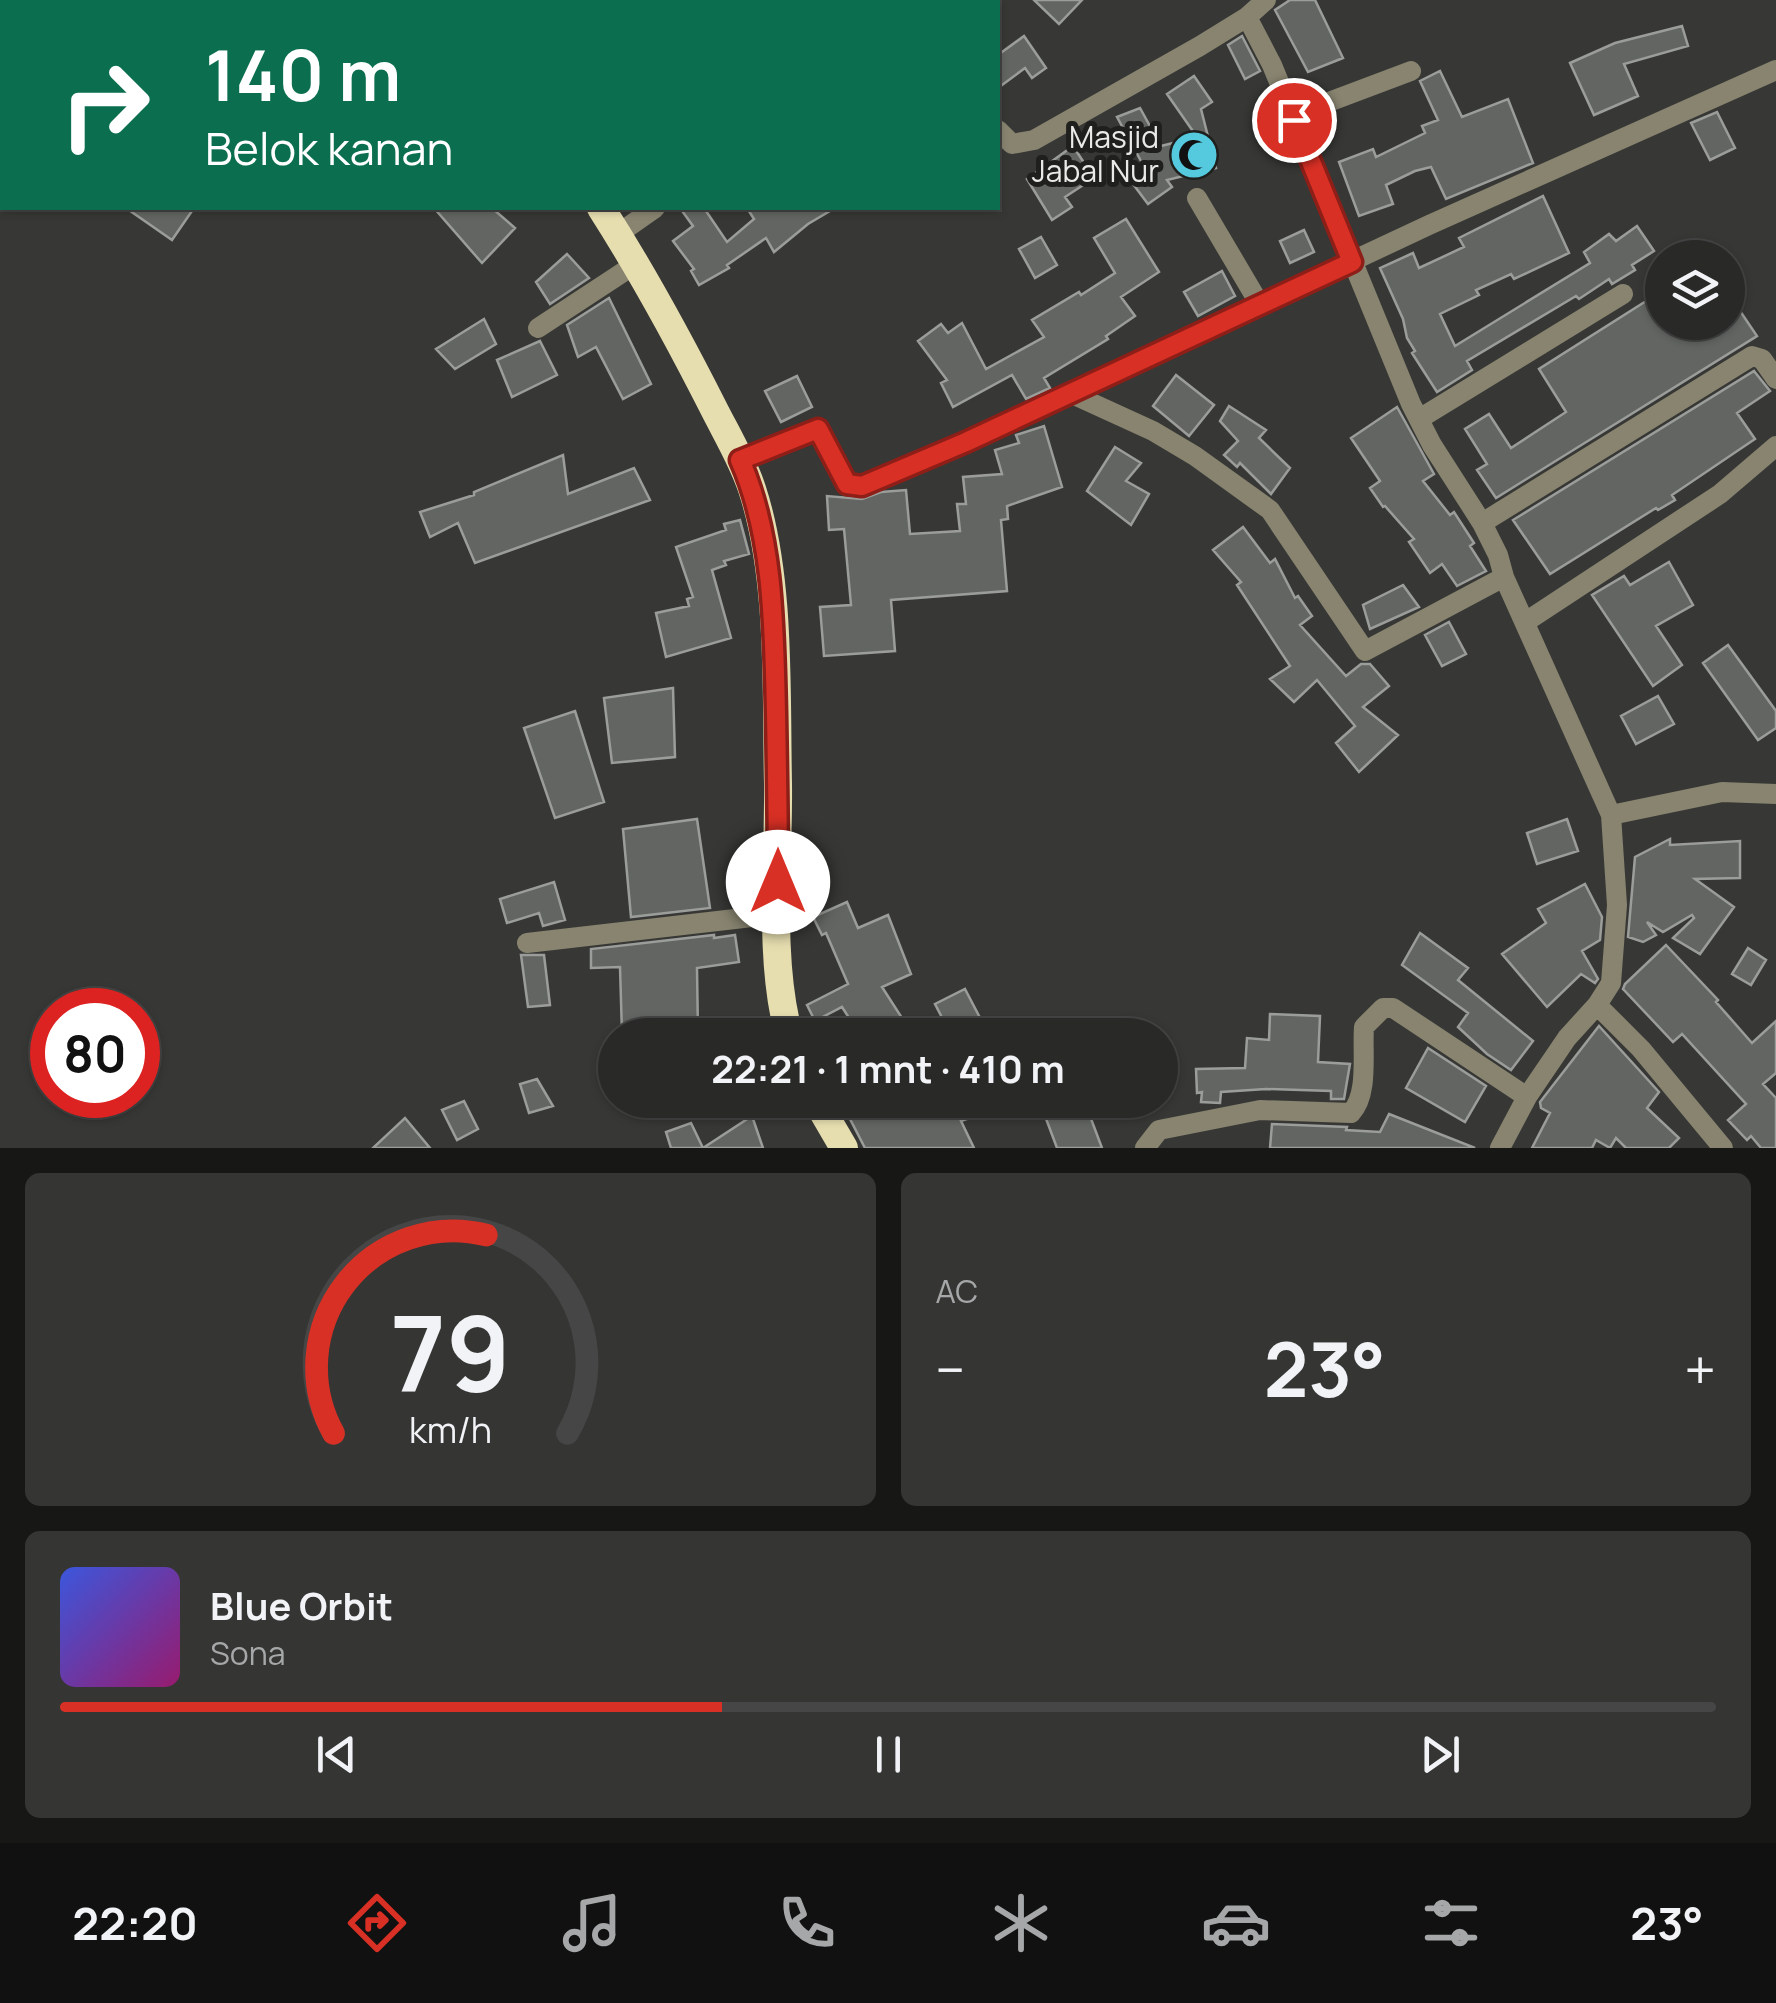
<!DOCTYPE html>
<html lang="id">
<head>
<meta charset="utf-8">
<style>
	:root { --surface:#292a28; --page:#353634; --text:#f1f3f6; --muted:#a5a7a8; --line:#454645; --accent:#d93025 }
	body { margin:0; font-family:Manrope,sans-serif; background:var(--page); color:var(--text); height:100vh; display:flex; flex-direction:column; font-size:38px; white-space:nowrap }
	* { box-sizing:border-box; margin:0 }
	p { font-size:32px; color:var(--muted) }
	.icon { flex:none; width:55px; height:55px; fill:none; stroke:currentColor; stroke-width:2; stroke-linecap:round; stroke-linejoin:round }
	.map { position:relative; height:1148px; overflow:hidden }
	.panel { display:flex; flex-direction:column; gap:25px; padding:25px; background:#171716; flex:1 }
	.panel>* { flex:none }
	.guide { position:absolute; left:0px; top:0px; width:1000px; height:210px; box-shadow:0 2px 8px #0004,0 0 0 2px var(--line); background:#0b6e4f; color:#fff; overflow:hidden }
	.controls { position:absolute; left:1645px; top:240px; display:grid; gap:20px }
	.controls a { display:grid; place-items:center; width:100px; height:100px; border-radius:50%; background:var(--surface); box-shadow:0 2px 8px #0004,0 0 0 2px var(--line); font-size:50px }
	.speed { position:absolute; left:30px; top:988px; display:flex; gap:20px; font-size:50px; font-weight:700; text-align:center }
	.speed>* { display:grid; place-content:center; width:130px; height:130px; border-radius:50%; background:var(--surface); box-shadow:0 2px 8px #0004,0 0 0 2px var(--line); line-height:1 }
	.speed .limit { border:15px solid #d22; background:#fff; color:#111 }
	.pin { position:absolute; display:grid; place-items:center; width:85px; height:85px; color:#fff; margin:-42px; border:5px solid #fff; border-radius:50%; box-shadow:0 2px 10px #0007 }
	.me { position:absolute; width:110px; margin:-55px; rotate:0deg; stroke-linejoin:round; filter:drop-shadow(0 0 8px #0008) }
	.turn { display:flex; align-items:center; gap:35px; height:210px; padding:0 40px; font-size:45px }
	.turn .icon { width:130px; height:130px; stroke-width:2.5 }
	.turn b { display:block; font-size:70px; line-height:85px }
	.big { font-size:75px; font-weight:700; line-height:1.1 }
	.panel .card { flex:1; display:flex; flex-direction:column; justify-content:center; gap:15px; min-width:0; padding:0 35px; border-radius:15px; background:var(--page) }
	.panel .dial { align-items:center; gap:0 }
	.dial svg { height:260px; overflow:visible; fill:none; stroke:var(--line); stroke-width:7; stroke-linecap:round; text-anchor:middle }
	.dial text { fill:var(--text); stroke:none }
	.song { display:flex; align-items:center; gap:30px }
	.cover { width:120px; height:120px; border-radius:15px; background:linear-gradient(135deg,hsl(230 70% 55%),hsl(320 70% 35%)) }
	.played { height:10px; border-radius:5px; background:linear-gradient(90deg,var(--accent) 40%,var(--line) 40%) }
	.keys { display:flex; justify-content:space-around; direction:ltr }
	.heat { display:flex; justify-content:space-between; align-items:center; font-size:55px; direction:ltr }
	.panel .tiles { flex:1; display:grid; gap:25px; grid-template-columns:1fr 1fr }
	.card:last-child { grid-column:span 2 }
	.trip { position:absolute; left:598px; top:1018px; width:580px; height:100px; border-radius:50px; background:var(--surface); box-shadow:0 2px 8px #0004,0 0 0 2px var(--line); font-weight:700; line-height:100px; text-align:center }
	.dock { display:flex; height:160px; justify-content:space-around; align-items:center; background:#101110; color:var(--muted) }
	.dock .icon { width:70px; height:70px }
	.dock .active { color:var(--accent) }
	.dock b { font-size:45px; color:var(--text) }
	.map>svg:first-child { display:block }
	.building { fill:#626561; stroke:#9b9d9a; stroke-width:2.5 }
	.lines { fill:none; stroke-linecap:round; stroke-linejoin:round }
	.minor { stroke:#888470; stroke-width:20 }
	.trunk { stroke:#e7deb0; stroke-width:28 }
	.route-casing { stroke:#8d1f18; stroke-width:25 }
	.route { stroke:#d93025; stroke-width:18 }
	.labels { text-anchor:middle; stroke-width:10; stroke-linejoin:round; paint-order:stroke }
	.poi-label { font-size:30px; fill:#eaeae8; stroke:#1f1f1e; text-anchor:end }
</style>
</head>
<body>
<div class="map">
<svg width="1776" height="1148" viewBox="0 0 1776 1148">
	<rect width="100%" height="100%" fill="#373835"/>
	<path class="building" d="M 1034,0 L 1082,0 L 1059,24 Z
		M 1290,0 L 1315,0 L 1343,58 L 1308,72 L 1275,10 Z
		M 1682,26 L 1688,46 L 1624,64 L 1638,96 L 1594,115 L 1570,63 L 1615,43 Z
		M 1024,36 L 1046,68 L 1032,78 L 1025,68 L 998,88 L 998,55 Z
		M 1242,36 L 1260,71 L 1245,79 L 1228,45 Z
		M 1440,71 L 1462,117 L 1508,99 L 1533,163 L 1446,199 L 1431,167 L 1415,171 L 1386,185 L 1393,204 L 1359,216 L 1339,162 L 1373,149 L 1376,157 L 1425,133 L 1422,126 L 1438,120 L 1420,81 Z
		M 1194,76 L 1212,102 L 1201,109 L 1216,168 L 1167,180 L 1172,187 L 1148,204 L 1133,184 L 1148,174 L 1117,117 L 1140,108 L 1161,146 L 1197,137 L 1167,94 Z
		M 1717,112 L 1735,148 L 1710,160 L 1691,123 Z
		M 1073,146 L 1094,178 L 1065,197 L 1072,207 L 1052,220 L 1027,179 Z
		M 1543,196 L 1569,253 L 1514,279 L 1511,274 L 1476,290 L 1479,295 L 1440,314 L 1455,346 L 1590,263 L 1584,252 L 1609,234 L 1616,241 L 1637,226 L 1654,251 L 1632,265 L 1635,270 L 1612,284 L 1609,279 L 1579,299 L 1576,296 L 1467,361 L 1472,370 L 1437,392 L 1412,353 L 1415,351 L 1407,338 L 1403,319 L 1380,268 L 1413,253 L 1419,268 L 1464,247 L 1459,238 Z
		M 126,208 L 194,208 L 172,240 Z
		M 434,208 L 492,208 L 515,228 L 482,263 Z
		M 680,208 L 704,208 L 727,242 L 754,219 L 747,208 L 835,208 L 808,224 L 774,252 L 766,238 L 727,265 L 729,268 L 699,285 L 691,271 L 694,269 L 673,241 L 693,226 Z
		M 1126,219 L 1159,272 L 1121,297 L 1135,316 L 1106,336 L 1108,339 L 1044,378 L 1050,388 L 1026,399 L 1012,375 L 953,407 L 941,383 L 947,380 L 918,341 L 941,324 L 948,333 L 962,323 L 986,369 L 1044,337 L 1032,320 L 1079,292 L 1081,295 L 1115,273 L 1094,238 Z
		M 1304,230 L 1314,252 L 1290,263 L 1280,241 Z
		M 1041,237 L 1057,265 L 1035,278 L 1019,249 Z
		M 567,254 L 589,278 L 550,304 L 536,282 Z
		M 1222,271 L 1235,296 L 1198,316 L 1184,292 Z
		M 1662,291 L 1662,322 L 1728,322 L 1728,293 L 1757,336 L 1496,498 L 1477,470 L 1487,464 L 1465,429 L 1489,414 L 1511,448 L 1566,412 L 1539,369 Z
		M 609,298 L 651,384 L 623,399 L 596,347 L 578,357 L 567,325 Z
		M 484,319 L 496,344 L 455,369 L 436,349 Z
		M 540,341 L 557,375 L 512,397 L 497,360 Z
		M 1754,371 L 1770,391 L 1737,413 L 1755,439 L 1672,495 L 1675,500 L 1658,510 L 1656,508 L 1550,574 L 1513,520 Z
		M 1176,375 L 1214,405 L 1189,436 L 1153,406 Z
		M 797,376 L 812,407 L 781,422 L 765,391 Z
		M 1229,406 L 1266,430 L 1259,438 L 1290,468 L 1271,494 L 1240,463 L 1237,467 L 1224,455 L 1238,441 L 1220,421 Z
		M 1397,407 L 1434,474 L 1423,481 L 1450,515 L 1454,512 L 1474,543 L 1470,546 L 1486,571 L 1457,586 L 1442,564 L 1430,573 L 1409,542 L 1414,539 L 1385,506 L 1383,507 L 1370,488 L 1380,481 L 1351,438 Z
		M 1044,426 L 1062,487 L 1007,506 L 1008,519 L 1001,520 L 1007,591 L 891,600 L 895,651 L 824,656 L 820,607 L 851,605 L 844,529 L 829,530 L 827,496 L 862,499 L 881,492 L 906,490 L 910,534 L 960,531 L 957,504 L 966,504 L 963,477 L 1002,474 L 995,450 L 1019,443 L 1016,435 Z
		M 1115,447 L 1141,463 L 1126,481 L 1149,494 L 1131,525 L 1087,491 Z
		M 563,455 L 568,494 L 634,468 L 650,500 L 475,563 L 458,523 L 430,537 L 420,512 L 474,495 L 474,492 Z
		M 740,520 L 749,554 L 724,561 L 726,565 L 712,570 L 731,638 L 666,657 L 656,613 L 689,606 L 687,599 L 693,597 L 676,547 L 726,530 L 724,524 Z
		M 1243,527 L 1270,563 L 1275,559 L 1295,598 L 1298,596 L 1312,616 L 1300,625 L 1346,676 L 1361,664 L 1370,664 L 1389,686 L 1363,707 L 1398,735 L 1359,772 L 1336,743 L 1355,726 L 1317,680 L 1294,702 L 1270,679 L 1290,666 L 1237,585 L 1241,582 L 1213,550 Z
		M 1669,562 L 1693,605 L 1656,626 L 1682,665 L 1653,686 L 1592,595 L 1624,576 L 1630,585 Z
		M 1403,585 L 1419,607 L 1370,629 L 1363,605 Z
		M 1449,622 L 1466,654 L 1442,666 L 1425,635 Z
		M 1728,645 L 1776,711 L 1776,728 L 1758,740 L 1703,663 Z
		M 673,688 L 675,757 L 612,763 L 604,698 Z
		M 1658,696 L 1674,724 L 1636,744 L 1621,716 Z
		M 575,711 L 604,802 L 555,818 L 524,728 Z
		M 697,819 L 710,908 L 631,917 L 623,829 Z
		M 1567,819 L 1578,851 L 1537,864 L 1527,833 Z
		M 1670,839 L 1670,845 L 1740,841 L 1740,878 L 1695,879 L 1734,907 L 1700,954 L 1673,938 L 1694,918 L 1692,915 L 1663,932 L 1647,922 L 1656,935 L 1643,942 L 1628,937 L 1635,857 Z
		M 554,882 L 565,920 L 543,926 L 539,913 L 507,923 L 500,899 Z
		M 1585,884 L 1602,917 L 1600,940 L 1582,951 L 1598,979 L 1595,983 L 1581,974 L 1547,1007 L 1502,954 L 1546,923 L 1538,909 Z
		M 847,902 L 858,928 L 888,915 L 911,974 L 882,987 L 902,1018 L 908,1035 L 860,1035 L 842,1007 L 815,1021 L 807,1005 L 848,984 L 826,933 L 822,935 L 813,917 Z
		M 1420,933 L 1468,968 L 1458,980 L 1533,1041 L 1511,1070 L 1487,1054 L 1458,1027 L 1468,1013 L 1402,965 Z
		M 714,935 L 714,938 L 735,935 L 739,962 L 697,968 L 698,1035 L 622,1034 L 620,967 L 591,968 L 591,949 Z
		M 1666,945 L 1718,1000 L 1716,1002 L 1752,1043 L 1776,1021 L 1776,1073 L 1763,1084 L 1776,1098 L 1776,1148 L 1761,1148 L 1751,1136 L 1747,1140 L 1728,1120 L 1746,1104 L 1682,1034 L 1673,1042 L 1623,989 L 1625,984 Z
		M 1748,948 L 1766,960 L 1751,985 L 1732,974 Z
		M 521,955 L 544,955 L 550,1005 L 528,1007 Z
		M 965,989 L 989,1035 L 951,1035 L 935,1004 Z
		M 1270,1014 L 1320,1016 L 1318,1062 L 1350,1064 L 1344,1099 L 1331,1099 L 1331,1091 L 1266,1089 L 1221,1092 L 1220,1103 L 1201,1102 L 1202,1092 L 1197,1093 L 1196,1069 L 1245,1068 L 1247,1038 L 1269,1040 Z
		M 1599,1026 L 1659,1092 L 1647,1108 L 1679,1138 L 1669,1148 L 1626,1148 L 1616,1138 L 1610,1148 L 1596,1140 L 1592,1148 L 1532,1148 L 1550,1113 L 1541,1108 L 1540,1102 Z
		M 1428,1048 L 1486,1086 L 1465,1122 L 1406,1088 Z
		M 537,1079 L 553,1106 L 529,1113 L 520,1084 Z
		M 861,1100 L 1014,1100 L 1014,1102 L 961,1121 L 974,1148 L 865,1148 L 849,1117 L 866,1109 Z
		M 1039,1100 L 1084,1100 L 1102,1148 L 1057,1148 Z
		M 464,1101 L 478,1129 L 457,1140 L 442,1110 Z
		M 1389,1114 L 1475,1148 L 1270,1148 L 1272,1124 L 1347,1127 L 1346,1130 L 1380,1132 Z
		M 752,1116 L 763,1148 L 671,1148 L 666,1132 L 691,1123 L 703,1148 Z
		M 405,1118 L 430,1148 L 373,1148 Z"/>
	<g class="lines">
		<path class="minor" d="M 912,0 L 914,2
			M 531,2 L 535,0
			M 777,2 L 781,0
			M 1247,17 L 1272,65 L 1411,404 L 1432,445 L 1482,523 L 1498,555 L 1504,577 L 1611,815 L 1617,905 L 1611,983 L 1597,1005 L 1567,1038 L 1527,1097 L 1500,1148
			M 1295,119 L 1326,103 L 1411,71
			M 998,130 L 1012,144 L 1034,140 L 1200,46 L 1247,17 L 1266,0
			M 1197,198 L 1259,303
			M 618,234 L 655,208
			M 538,328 L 637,263
			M 1072,394 L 1153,431 L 1195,456 L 1270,510 L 1365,651 L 1504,577
			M 1419,419 L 1623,294
			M 739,461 L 818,429 L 847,484 L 862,485 L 966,442 L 1429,225 L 1776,70
			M 1482,523 L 1752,356 L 1762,359 L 1776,379
			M 1527,621 L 1720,494 L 1776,446
			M 1611,815 L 1722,792 L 1776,794
			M 527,943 L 778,914
			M 1597,1005 L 1641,1049 L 1723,1148
			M 1145,1148 L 1159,1130 L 1260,1110 L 1351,1113 C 1369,1094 1362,1053 1364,1027 L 1383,1008 L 1393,1008 L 1527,1097"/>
		<path class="trunk" d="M 371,0 L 375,2
			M 601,208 C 642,272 678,338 713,407 C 726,433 743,461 752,489 C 781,577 776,692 778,784 C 779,864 768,958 789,1035
			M 816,1100 L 844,1148"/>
	</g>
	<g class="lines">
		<g class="route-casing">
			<path id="route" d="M 778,882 C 778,825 777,769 776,712 C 774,629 774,537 740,460 L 818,429 L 847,484 L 862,486 L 966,442 L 1352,262 L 1294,120"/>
		</g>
		<use href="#route" class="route"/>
	</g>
	<defs>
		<g id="mosque-disc" transform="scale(2.5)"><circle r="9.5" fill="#55cadf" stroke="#1f1f1e"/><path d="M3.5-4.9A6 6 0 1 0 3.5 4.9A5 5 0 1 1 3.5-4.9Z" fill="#111"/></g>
	</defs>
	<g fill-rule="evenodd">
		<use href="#mosque-disc" x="1194" y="155"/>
	</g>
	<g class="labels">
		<g class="poi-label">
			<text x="1159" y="148">Masjid<tspan x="1159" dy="34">Jabal Nur</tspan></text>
		</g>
	</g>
</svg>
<div class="controls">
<a><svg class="icon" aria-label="layers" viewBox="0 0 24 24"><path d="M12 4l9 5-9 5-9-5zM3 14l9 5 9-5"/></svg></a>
</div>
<div class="speed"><div class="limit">80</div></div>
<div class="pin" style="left:1294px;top:120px;background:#d93025"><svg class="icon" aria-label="arrive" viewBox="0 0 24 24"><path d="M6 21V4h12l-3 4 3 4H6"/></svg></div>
<svg class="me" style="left:778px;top:882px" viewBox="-20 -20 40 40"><circle r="19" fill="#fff"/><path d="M0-13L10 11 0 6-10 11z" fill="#d93025"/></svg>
<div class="trip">22:21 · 1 mnt · 410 m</div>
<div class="guide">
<div class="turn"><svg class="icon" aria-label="right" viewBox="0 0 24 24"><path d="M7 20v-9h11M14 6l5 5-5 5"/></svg><div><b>140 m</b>Belok kanan</div></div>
</div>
</div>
<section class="panel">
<div class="tiles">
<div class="card dial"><svg viewBox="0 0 100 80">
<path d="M14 69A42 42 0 1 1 86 69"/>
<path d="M14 69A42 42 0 0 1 61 8" stroke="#d93025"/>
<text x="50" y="56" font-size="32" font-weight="700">79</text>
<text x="50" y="72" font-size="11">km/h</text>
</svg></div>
<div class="card"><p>AC</p>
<div class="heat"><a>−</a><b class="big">23°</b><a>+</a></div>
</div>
<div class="card">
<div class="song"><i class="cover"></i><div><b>Blue Orbit</b><p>Sona</p></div></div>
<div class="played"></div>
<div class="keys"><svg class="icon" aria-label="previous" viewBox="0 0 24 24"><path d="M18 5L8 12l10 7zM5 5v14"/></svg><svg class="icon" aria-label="pause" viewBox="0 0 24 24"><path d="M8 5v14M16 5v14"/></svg><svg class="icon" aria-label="next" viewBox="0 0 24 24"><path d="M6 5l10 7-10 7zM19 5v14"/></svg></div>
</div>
</div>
</section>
<nav class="dock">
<b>22:20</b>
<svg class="icon active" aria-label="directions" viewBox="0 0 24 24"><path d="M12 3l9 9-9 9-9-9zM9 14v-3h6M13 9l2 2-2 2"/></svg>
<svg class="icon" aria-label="music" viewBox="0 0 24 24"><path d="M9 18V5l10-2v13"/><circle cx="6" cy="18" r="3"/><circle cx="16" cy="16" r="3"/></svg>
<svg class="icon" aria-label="phone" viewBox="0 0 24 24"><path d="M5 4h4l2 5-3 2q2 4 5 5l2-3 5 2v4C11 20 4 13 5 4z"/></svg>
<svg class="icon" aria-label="climate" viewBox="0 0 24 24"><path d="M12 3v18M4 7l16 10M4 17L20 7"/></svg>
<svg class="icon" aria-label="car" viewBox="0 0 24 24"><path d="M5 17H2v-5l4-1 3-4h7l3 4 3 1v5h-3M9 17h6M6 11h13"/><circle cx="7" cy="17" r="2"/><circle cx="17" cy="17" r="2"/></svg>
<svg class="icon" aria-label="filters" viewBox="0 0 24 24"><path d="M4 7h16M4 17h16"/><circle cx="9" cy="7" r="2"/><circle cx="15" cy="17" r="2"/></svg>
<b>23°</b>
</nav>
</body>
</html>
